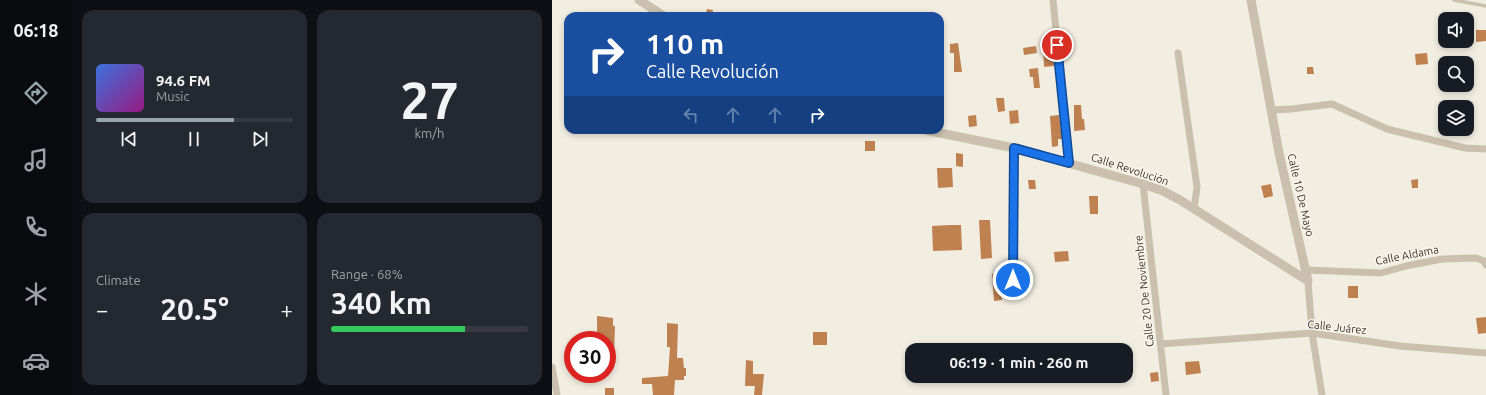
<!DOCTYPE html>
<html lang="en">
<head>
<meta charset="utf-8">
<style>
	:root { --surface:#171b24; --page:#242831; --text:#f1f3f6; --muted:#9ea1a6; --line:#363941; --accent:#94a7af }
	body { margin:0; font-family:Ubuntu,sans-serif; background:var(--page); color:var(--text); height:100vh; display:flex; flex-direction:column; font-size:15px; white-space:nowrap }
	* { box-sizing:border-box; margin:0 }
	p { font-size:13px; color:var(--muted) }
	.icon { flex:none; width:22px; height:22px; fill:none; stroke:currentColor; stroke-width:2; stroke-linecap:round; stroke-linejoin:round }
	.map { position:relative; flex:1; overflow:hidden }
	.panel { display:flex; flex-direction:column; gap:10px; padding:10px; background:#0d0f14; width:480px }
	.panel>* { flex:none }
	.hud { position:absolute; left:12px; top:12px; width:380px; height:122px; border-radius:12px; box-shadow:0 2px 6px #0003; background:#1a4fa0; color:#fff; overflow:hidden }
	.controls { position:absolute; left:886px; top:12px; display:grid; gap:8px }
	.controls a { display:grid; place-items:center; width:36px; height:36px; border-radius:8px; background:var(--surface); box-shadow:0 2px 6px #0003; font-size:20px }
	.speed { position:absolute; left:12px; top:331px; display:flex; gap:8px; font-size:20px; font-weight:700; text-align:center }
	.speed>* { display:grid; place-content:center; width:52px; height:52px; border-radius:50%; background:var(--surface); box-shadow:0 2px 6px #0003; line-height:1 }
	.speed .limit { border:6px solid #d22; background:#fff; color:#111 }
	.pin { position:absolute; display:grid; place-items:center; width:34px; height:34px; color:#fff; margin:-17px; border:2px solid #fff; border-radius:50%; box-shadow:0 1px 4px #0007 }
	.me { position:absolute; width:44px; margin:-22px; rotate:0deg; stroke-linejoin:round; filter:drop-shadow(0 0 3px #0008) }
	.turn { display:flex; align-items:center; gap:14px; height:84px; padding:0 16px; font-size:18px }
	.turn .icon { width:52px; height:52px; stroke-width:2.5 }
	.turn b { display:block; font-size:28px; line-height:34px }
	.lanes { display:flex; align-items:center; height:38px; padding:0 16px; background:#0003; justify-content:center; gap:20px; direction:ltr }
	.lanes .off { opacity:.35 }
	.big { font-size:30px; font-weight:600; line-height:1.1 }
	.panel .card { flex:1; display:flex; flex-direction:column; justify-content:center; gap:6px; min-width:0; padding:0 14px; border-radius:12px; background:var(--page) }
	.panel .dial { align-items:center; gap:0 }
	.dial b { font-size:52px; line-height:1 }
	.song { display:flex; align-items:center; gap:12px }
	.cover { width:48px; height:48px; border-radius:6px; background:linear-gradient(135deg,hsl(220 70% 55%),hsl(310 70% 35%)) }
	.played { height:4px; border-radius:2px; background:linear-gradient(90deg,var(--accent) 70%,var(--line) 70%) }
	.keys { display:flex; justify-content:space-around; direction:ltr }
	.heat { display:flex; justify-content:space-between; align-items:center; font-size:22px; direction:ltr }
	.charge { height:6px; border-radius:3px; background:linear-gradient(90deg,#34c759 68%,var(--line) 0) }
	.panel .tiles { flex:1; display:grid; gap:10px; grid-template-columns:repeat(2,1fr) }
	.trip { position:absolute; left:353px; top:343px; width:228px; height:40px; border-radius:12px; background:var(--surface); box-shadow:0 2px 6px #0003; font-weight:600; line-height:40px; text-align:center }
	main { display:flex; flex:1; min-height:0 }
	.menu { display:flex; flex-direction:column; width:72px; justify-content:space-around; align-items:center; background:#090b0e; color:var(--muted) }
	.menu .icon { width:28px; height:28px }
	.menu .selected { color:var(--accent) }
	.menu b { font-size:18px; color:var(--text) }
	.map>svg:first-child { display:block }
	.building { fill:#c08151 }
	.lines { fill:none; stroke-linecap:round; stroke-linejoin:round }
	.service { stroke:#cac0ad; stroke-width:3.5 }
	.minor { stroke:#cac0ad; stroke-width:7 }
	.tertiary { stroke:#cac0ad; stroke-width:9 }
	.route-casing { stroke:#114b97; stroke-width:10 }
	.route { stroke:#1a73e8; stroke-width:7 }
	.labels { text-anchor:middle; stroke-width:3; stroke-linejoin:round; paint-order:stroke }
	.street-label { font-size:11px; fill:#39322b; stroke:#faf6ed }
</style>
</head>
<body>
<main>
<nav class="menu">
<b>06:18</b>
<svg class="icon selected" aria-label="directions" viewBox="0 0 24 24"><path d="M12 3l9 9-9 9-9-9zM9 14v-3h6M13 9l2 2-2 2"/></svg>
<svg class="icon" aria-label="music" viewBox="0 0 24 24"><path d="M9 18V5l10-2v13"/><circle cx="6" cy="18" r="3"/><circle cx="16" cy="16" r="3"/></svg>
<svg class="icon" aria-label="phone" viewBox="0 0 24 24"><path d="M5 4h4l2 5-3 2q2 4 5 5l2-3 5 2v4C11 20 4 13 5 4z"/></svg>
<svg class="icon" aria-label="climate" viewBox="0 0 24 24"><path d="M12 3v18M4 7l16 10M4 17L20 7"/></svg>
<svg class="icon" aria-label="car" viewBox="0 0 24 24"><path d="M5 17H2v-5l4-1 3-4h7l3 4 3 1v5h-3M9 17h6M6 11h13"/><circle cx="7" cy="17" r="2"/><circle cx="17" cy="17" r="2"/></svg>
</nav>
<section class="panel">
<div class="tiles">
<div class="card">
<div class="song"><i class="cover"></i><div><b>94.6 FM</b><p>Music</p></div></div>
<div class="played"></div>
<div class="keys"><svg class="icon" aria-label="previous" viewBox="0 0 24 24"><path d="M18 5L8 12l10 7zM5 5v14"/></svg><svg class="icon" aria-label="pause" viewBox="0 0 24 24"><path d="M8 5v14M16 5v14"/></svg><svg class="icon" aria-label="next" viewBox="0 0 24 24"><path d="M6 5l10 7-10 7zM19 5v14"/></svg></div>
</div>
<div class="card dial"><b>27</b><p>km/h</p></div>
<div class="card"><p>Climate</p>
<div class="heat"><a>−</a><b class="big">20.5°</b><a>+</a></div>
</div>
<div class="card"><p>Range · 68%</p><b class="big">340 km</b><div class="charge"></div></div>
</div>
</section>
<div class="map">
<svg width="934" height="395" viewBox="0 0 934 395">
	<rect width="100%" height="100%" fill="#f2ede1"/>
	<path class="building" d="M 155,9 L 161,10 L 160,16 L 153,16 Z
		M 924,30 L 934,30 L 934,41 L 924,42 Z
		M 406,43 L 410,72 L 402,72 L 402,53 L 398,53 L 398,44 Z
		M 484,46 L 485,53 L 472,55 L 471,48 Z
		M 501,46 L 502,66 L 492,67 L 491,47 Z
		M 875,53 L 876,64 L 864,65 L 863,54 Z
		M 755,67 L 761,67 L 762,74 L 755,74 Z
		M 486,68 L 488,88 L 482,88 L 481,77 L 478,77 L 477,69 Z
		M 444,98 L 452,98 L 453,111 L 446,112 Z
		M 522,105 L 529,105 L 530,119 L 532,119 L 533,130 L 522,131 Z
		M 466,110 L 467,123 L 458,124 L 457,111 Z
		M 424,115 L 425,126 L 417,127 L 416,116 Z
		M 507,115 L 510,139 L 506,139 L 506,146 L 500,147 L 498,116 Z
		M 313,141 L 323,141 L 323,151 L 313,151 Z
		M 404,153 L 411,154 L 411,167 L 404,166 Z
		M 385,168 L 400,168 L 401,187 L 386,188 Z
		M 866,179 L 866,188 L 860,188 L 859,180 Z
		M 476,180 L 483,180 L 484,189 L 477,189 Z
		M 719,184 L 721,196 L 712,198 L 709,186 Z
		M 537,196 L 546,196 L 546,214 L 538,214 Z
		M 427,220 L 438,220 L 440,258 L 429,259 Z
		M 398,225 L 409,225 L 410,250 L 381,251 L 380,226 Z
		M 516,251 L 517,261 L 503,262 L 502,252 Z
		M 440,274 L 452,274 L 453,290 L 449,290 L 450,300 L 442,301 Z
		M 796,286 L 806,286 L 806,298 L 796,298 Z
		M 45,316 L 61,318 L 61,326 L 63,326 L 62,356 L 55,355 L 55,340 L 45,340 Z
		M 934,317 L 934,333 L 926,334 L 924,318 Z
		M 115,323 L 126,324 L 125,358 L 131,358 L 132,368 L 134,368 L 134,376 L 132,376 L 132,380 L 123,380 L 122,395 L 101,395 L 100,384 L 90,384 L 90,378 L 116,376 L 118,347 L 115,347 Z
		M 261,332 L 275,332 L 275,345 L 261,345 Z
		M 194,360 L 201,361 L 201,374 L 212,374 L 210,395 L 202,395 L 203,386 L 193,386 Z
		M 647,361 L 649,373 L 634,375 L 633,362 Z
		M 606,372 L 607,381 L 599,382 L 598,373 Z
		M 53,388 L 62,388 L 62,395 L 53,395 Z"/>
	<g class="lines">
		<path class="service" d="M 902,0 L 934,6"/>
		<path class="minor" d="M 501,0 L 517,163
			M 626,53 L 645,187 L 642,209
			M 719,110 L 739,109 L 780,104 L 835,129 L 913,148 L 934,149
			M 591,184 L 614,395
			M 754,270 L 829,273 L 854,266 L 890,259 L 924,258 L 932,261 L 934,265
			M 756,281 L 760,333 L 770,395
			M 461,295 L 462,148
			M 609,344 L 760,333 L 848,346 L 934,353
			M 0,367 L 5,395"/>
		<path class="tertiary" d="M 87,0 L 112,16
			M 699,0 L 727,153 L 756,281
			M 373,130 L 462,148 L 591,184 L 611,191 L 628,200 L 756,281"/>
	</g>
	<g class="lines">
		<g class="route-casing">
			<path id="route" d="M 461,280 L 462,148 L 517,163 L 505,45"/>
		</g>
		<use href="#route" class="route"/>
	</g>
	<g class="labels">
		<g class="street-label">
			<text transform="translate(578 169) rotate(18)" y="4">Calle Revolución</text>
			<text transform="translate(749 195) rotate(77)" y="4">Calle 10 De Mayo</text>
			<text transform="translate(855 255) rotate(-11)" y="4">Calle Aldama</text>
			<text transform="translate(592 291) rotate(-96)" y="4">Calle 20 De Noviembre</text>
			<text transform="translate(785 327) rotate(6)" y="4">Calle Juárez</text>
		</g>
	</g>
</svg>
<div class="controls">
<a><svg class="icon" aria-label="sound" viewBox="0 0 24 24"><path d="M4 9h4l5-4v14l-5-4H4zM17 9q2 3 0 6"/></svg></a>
<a><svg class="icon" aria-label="search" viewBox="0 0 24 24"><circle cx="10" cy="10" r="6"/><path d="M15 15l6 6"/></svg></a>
<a><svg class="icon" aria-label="layers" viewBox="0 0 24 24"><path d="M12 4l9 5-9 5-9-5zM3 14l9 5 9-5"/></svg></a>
</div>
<div class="speed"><div class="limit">30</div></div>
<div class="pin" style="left:505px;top:45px;background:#d93025"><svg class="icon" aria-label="arrive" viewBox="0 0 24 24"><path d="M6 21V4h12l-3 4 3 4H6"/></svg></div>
<svg class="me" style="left:461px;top:280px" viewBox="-20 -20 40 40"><circle r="17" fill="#1a73e8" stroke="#fff" stroke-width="3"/><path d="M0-11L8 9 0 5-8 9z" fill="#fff"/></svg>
<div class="trip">06:19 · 1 min · 260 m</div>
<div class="hud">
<div class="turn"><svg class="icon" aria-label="right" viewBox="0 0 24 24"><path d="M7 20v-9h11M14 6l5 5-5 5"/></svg><div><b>110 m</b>Calle Revolución</div></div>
<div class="lanes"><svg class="icon off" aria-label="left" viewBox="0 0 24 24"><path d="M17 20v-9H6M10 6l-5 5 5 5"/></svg><svg class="icon off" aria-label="ahead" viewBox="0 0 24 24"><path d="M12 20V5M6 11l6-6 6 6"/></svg><svg class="icon off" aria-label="ahead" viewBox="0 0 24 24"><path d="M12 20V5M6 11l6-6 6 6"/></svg><svg class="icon" aria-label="right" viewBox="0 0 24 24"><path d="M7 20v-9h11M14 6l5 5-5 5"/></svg></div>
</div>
</div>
</main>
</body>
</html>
